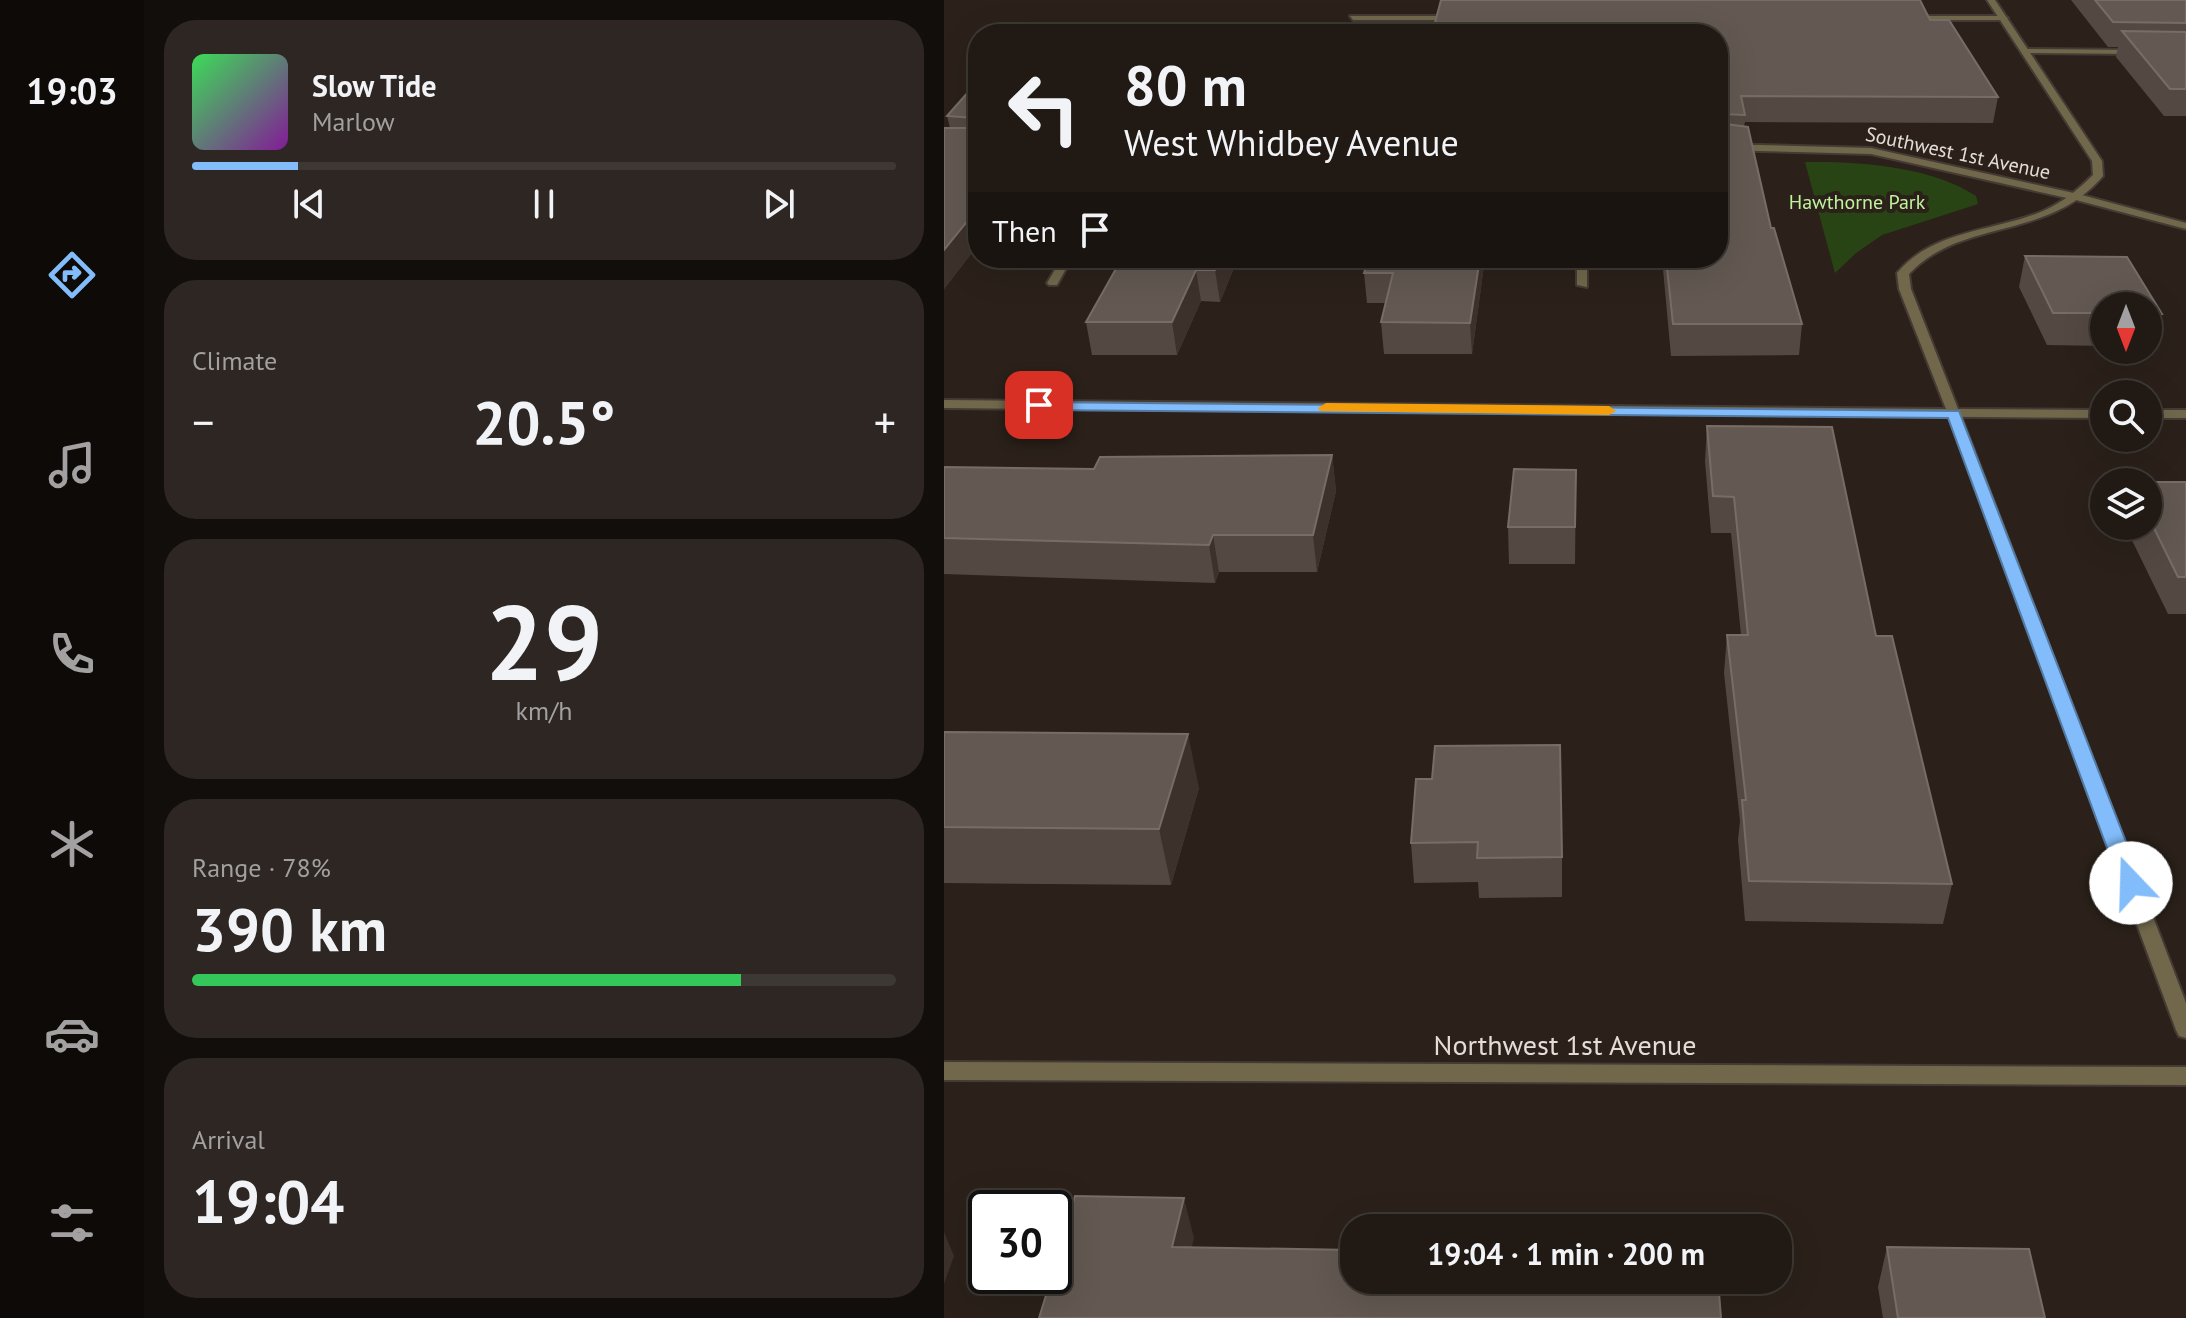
<!DOCTYPE html>
<html lang="en">
<head>
<meta charset="utf-8">
<style>
	:root { --surface:#201914; --page:#2d2622; --text:#f1f3f6; --muted:#a2a0a0; --line:#3d3834; --accent:#82bcfa }
	body { margin:0; font-family:"PT Sans",sans-serif; background:var(--page); color:var(--text); height:100vh; display:flex; flex-direction:column; font-size:30px; white-space:nowrap }
	* { box-sizing:border-box; margin:0 }
	p { font-size:26px; color:var(--muted) }
	.icon { flex:none; width:44px; height:44px; fill:none; stroke:currentColor; stroke-width:2; stroke-linecap:round; stroke-linejoin:round }
	.map { position:relative; flex:1; overflow:hidden }
	.sheet { display:flex; flex-direction:column; gap:20px; padding:20px; background:#120e0b; width:800px }
	.sheet>* { flex:none }
	.guide { position:absolute; left:24px; top:24px; width:760px; height:244px; border-radius:32px; box-shadow:0 8px 32px #0002,0 0 0 2px var(--line); background:#201914; color:var(--text); overflow:hidden }
	.needle { width:52px; rotate:180deg }
	.tools { position:absolute; left:1146px; top:292px; display:grid; gap:16px }
	.tools a { display:grid; place-items:center; width:72px; height:72px; border-radius:50%; background:var(--surface); box-shadow:0 8px 32px #0002,0 0 0 2px var(--line); font-size:40px }
	.speed { position:absolute; left:24px; top:1190px; display:flex; gap:16px; font-size:40px; font-weight:700; text-align:center }
	.speed>* { display:grid; place-content:center; width:104px; height:104px; border-radius:50%; background:var(--surface); box-shadow:0 8px 32px #0002,0 0 0 2px var(--line); line-height:1 }
	.speed .limit { border:4px solid #111; border-radius:12px; background:#fff; color:#111 }
	.pin { position:absolute; display:grid; place-items:center; width:68px; height:68px; color:#fff; margin:-34px; border-radius:16px; box-shadow:0 4px 12px #0006 }
	.me { position:absolute; width:88px; margin:-44px; rotate:339deg; stroke-linejoin:round; filter:drop-shadow(0 0 6px #0008) }
	.turn { display:flex; align-items:center; gap:28px; height:168px; padding:0 24px; font-size:36px }
	.turn .icon { width:104px; height:104px; stroke-width:2.5 }
	.turn b { display:block; font-size:56px; line-height:68px }
	.then { display:flex; align-items:center; height:76px; padding:0 24px; background:#0003; gap:16px; font-size:30px }
	.big { font-size:60px; font-weight:600; line-height:1.1 }
	.sheet .tile { flex:1; display:flex; flex-direction:column; justify-content:center; gap:12px; min-width:0; padding:0 28px; border-radius:32px; background:var(--page) }
	.sheet .dial { align-items:center; gap:0 }
	.dial b { font-size:104px; line-height:1 }
	.song { display:flex; align-items:center; gap:24px }
	.cover { width:96px; height:96px; border-radius:12px; background:linear-gradient(135deg,hsl(130 70% 55%),hsl(290 70% 35%)) }
	.played { height:8px; border-radius:4px; background:linear-gradient(90deg,var(--accent) 15%,var(--line) 15%) }
	.keys { display:flex; justify-content:space-around; direction:ltr }
	.heat { display:flex; justify-content:space-between; align-items:center; font-size:44px; direction:ltr }
	.charge { height:12px; border-radius:6px; background:linear-gradient(90deg,#34c759 78%,var(--line) 0) }
	.trip { position:absolute; left:396px; top:1214px; width:452px; height:80px; border-radius:32px; background:var(--surface); box-shadow:0 8px 32px #0002,0 0 0 2px var(--line); font-weight:600; line-height:80px; text-align:center }
	main { display:flex; flex:1; min-height:0 }
	.dock { display:flex; flex-direction:column; width:144px; justify-content:space-around; align-items:center; background:#0d0a08; color:var(--muted) }
	.dock .icon { width:56px; height:56px }
	.dock .selected { color:var(--accent) }
	.dock b { font-size:36px; color:var(--text) }
	.map>svg:first-child { display:block }
	.green { fill:#294414 }
	.lines { fill:none; stroke-linecap:round; stroke-linejoin:round }
	.minor-casing { stroke:#453b34; stroke-width:4 }
	.tertiary-casing { stroke:#453b34; stroke-width:4 }
	.minor { fill:#71684c; fill-rule:evenodd }
	.tertiary { fill:#71684c; fill-rule:evenodd }
	.wall { fill:#544942 }
	.shaded-wall { fill:#3d322b }
	.building { fill:#635952; stroke:#776d67; stroke-width:2 }
	.route { fill:#82bcfa; stroke:#547aa2; stroke-width:2 }
	.slow { fill:#f59e0b }
	.labels { text-anchor:middle; stroke-width:8; stroke-linejoin:round; paint-order:stroke }
	.far-street-label { font-size:20px; fill:#e3dcd7; stroke:#2b211a }
	.far-park-label { font-size:20px; fill:#bff39d; stroke:#2b211a }
	.near-street-label { font-size:28px; fill:#e3dcd7; stroke:#2b211a }
</style>
</head>
<body>
<main>
<nav class="dock">
<b>19:03</b>
<svg class="icon selected" aria-label="directions" viewBox="0 0 24 24"><path d="M12 3l9 9-9 9-9-9zM9 14v-3h6M13 9l2 2-2 2"/></svg>
<svg class="icon" aria-label="music" viewBox="0 0 24 24"><path d="M9 18V5l10-2v13"/><circle cx="6" cy="18" r="3"/><circle cx="16" cy="16" r="3"/></svg>
<svg class="icon" aria-label="phone" viewBox="0 0 24 24"><path d="M5 4h4l2 5-3 2q2 4 5 5l2-3 5 2v4C11 20 4 13 5 4z"/></svg>
<svg class="icon" aria-label="climate" viewBox="0 0 24 24"><path d="M12 3v18M4 7l16 10M4 17L20 7"/></svg>
<svg class="icon" aria-label="car" viewBox="0 0 24 24"><path d="M5 17H2v-5l4-1 3-4h7l3 4 3 1v5h-3M9 17h6M6 11h13"/><circle cx="7" cy="17" r="2"/><circle cx="17" cy="17" r="2"/></svg>
<svg class="icon" aria-label="filters" viewBox="0 0 24 24"><path d="M4 7h16M4 17h16"/><circle cx="9" cy="7" r="2"/><circle cx="15" cy="17" r="2"/></svg>
</nav>
<section class="sheet">
<div class="tile">
<div class="song"><i class="cover"></i><div><b>Slow Tide</b><p>Marlow</p></div></div>
<div class="played"></div>
<div class="keys"><svg class="icon" aria-label="previous" viewBox="0 0 24 24"><path d="M18 5L8 12l10 7zM5 5v14"/></svg><svg class="icon" aria-label="pause" viewBox="0 0 24 24"><path d="M8 5v14M16 5v14"/></svg><svg class="icon" aria-label="next" viewBox="0 0 24 24"><path d="M6 5l10 7-10 7zM19 5v14"/></svg></div>
</div>
<div class="tile"><p>Climate</p>
<div class="heat"><a>−</a><b class="big">20.5°</b><a>+</a></div>
</div>
<div class="tile dial"><b>29</b><p>km/h</p></div>
<div class="tile"><p>Range · 78%</p><b class="big">390 km</b><div class="charge"></div></div>
<div class="tile"><p>Arrival</p><b class="big">19:04</b></div>
</section>
<div class="map">
<svg width="1242" height="1318" viewBox="0 0 1242 1318">
	<rect width="100%" height="100%" fill="#2b211a"/>
	<path class="green" d="M 861,162 C 912,161 988,166 1032,196 L 1034,204 L 938,235 L 912,253 L 891,273 Z"/>
	<g class="lines">
		<g class="minor-casing">
			<path id="minor" d="M 406,16 L 512,16 L 516,18 L 512,20 L 409,20 Z
				M 964,16 L 1060,16 L 1064,18 L 1060,20 L 967,20 Z
				M 1080,49 L 1193,50 L 1197,52 L 1193,54 L 1083,53 Z
				M 774,144 L 927,148 L 1134,194 L 1242,223 L 1242,229 L 1132,200 L 927,154 L 774,150 Z
				M 118,258 L 128,258 L 113,285 L 105,285 L 103,283 Z
				M 633,258 L 643,258 L 643,287 L 633,285 Z
				M 1010,410 L 1016,414 L 1242,1003 L 1242,1038 L 1235,1036 L 1232,1030 L 1004,414 Z
				M 0,1062 L 1242,1067 L 1242,1085 L 0,1080 Z"/>
		</g>
		<g class="tertiary-casing">
			<path id="tertiary" d="M 1043,0 L 1051,0 L 1158,161 L 1159,176 C 1103,242 1018,217 965,274 L 967,289 L 1014,409 L 1160,410 L 1160,418 L 0,408 L 0,400 L 1002,409 L 955,289 L 953,273 C 990,229 1050,232 1099,211 C 1118,203 1134,190 1149,175 L 1148,161 Z
				M 1204,410 L 1242,410 L 1242,418 L 1204,418 Z"/>
		</g>
		<use href="#minor" class="minor"/>
		<use href="#tertiary" class="tertiary"/>
	</g>
	<path class="wall" d="M 1127,0 L 1242,0 L 1242,116 L 1220,116 L 1172,57 L 1174,47 L 1164,47 Z
		M 986,20 L 1054,97 L 1049,123 L 801,122 L 800,126 L 827,228 L 858,324 L 855,355 L 727,356 L 718,258 L 774,258 L 774,34 Z
		M 34,81 L 34,245 L 0,289 L 0,128 L 6,128 L 3,116 Z
		M 1081,256 L 1183,257 L 1218,314 L 1210,347 L 1204,347 L 1204,306 L 1160,306 L 1160,346 L 1103,345 L 1075,287 Z
		M 178,258 L 294,258 L 276,302 L 257,301 L 233,355 L 148,355 L 142,322 Z
		M 425,258 L 541,258 L 528,354 L 440,354 L 437,322 L 442,303 L 423,303 L 420,273 Z
		M 763,426 L 932,636 L 1008,884 L 999,924 L 801,921 L 794,840 L 796,821 L 780,673 L 783,635 L 797,635 L 787,533 L 767,533 L 761,461 Z
		M 388,455 L 392,491 L 373,572 L 275,572 L 271,583 L 0,574 L 0,467 L 150,469 Z
		M 632,470 L 631,564 L 565,564 L 564,527 Z
		M 1204,482 L 1242,482 L 1242,614 L 1224,614 L 1181,526 L 1204,526 Z
		M 0,732 L 255,788 L 227,885 L 0,883 Z
		M 472,779 L 618,857 L 618,897 L 535,898 L 534,882 L 470,883 L 467,843 Z
		M 943,1247 L 1101,1318 L 939,1318 L 934,1287 Z"/>
	<path class="shaded-wall" d="M 34,208 L 34,245 L 0,289 L 0,250 Z
		M 276,258 L 294,258 L 276,302 L 271,270 Z
		M 536,258 L 541,258 L 528,354 L 526,323 Z
		M 252,270 L 257,301 L 233,355 L 228,322 Z
		M 388,455 L 392,491 L 373,572 L 369,535 Z
		M 269,535 L 275,572 L 271,583 L 265,545 Z
		M 244,734 L 255,788 L 227,885 L 215,829 Z
		M 240,1198 L 250,1238 L 239,1287 L 228,1247 Z
		M 0,1232 L 10,1256 L 0,1284 Z"/>
	<path class="building" d="M 497,0 L 976,0 L 986,20 L 1005,20 L 1054,97 L 797,96 L 801,115 L 776,114 L 774,119 L 774,34 L 488,34 Z
		M 1151,0 L 1242,0 L 1242,23 L 1169,22 Z
		M 1178,31 L 1242,32 L 1242,89 L 1226,89 Z
		M 34,81 L 34,208 L 0,250 L 0,128 L 30,128 L 30,118 L 3,116 Z
		M 774,123 L 804,127 L 827,228 L 830,228 L 858,324 L 729,324 L 722,258 L 774,258 Z
		M 1081,256 L 1183,257 L 1218,314 L 1204,314 L 1204,306 L 1160,306 L 1160,313 L 1109,313 Z
		M 178,258 L 276,258 L 271,270 L 252,270 L 228,322 L 142,322 Z
		M 425,258 L 536,258 L 526,323 L 437,322 L 449,273 L 420,273 Z
		M 763,426 L 888,427 L 932,636 L 948,636 L 1008,884 L 805,881 L 798,800 L 802,800 L 783,635 L 804,635 L 790,497 L 769,496 Z
		M 388,455 L 369,535 L 269,535 L 265,545 L 0,538 L 0,467 L 150,469 L 156,457 Z
		M 570,469 L 632,470 L 631,527 L 564,527 Z
		M 1187,482 L 1242,482 L 1242,577 L 1234,577 L 1204,516 L 1204,482 Z
		M 0,732 L 244,734 L 215,829 L 0,827 Z
		M 616,745 L 618,857 L 533,858 L 534,842 L 467,843 L 472,779 L 488,779 L 491,746 Z
		M 131,1196 L 240,1198 L 228,1247 L 410,1250 L 410,1280 L 774,1280 L 777,1318 L 95,1318 L 108,1276 L 110,1276 L 110,1268 Z
		M 478,1226 L 577,1228 L 478,1228 Z
		M 943,1247 L 1085,1249 L 1101,1318 L 954,1318 Z"/>
	<path class="route" d="M 90,402 L 1015,411 L 1198,883 L 1187,891 L 1176,883 L 1004,418 L 95,410 L 88,405 Z"/>
	<path class="slow" d="M 382,403 L 665,406 L 672,411 L 665,415 L 376,411 L 374,408 Z"/>
	<g class="labels">
		<g class="far-street-label">
			<text transform="translate(1014 153) rotate(12)" y="7">Southwest 1st Avenue</text>
		</g>
		<g class="far-park-label">
			<text x="913" y="209">Hawthorne Park</text>
		</g>
		<g class="near-street-label">
			<text x="621" y="1055">Northwest 1st Avenue</text>
		</g>
	</g>
</svg>
<div class="tools">
<a><svg class="needle" viewBox="-14 -14 28 28"><path d="M0-13l5 13h-10z" fill="#e53935"/><path d="M0 13l5-13h-10z" fill="#a2a0a0"/></svg></a>
<a><svg class="icon" aria-label="search" viewBox="0 0 24 24"><circle cx="10" cy="10" r="6"/><path d="M15 15l6 6"/></svg></a>
<a><svg class="icon" aria-label="layers" viewBox="0 0 24 24"><path d="M12 4l9 5-9 5-9-5zM3 14l9 5 9-5"/></svg></a>
</div>
<div class="speed"><div class="limit">30</div></div>
<div class="pin" style="left:95px;top:405px;background:#d93025"><svg class="icon" aria-label="arrive" viewBox="0 0 24 24"><path d="M6 21V4h12l-3 4 3 4H6"/></svg></div>
<svg class="me" style="left:1187px;top:883px" viewBox="-20 -20 40 40"><circle r="19" fill="#fff"/><path d="M0-13L10 11 0 6-10 11z" fill="#82bcfa"/></svg>
<div class="trip">19:04 · 1 min · 200 m</div>
<div class="guide">
<div class="turn"><svg class="icon" aria-label="left" viewBox="0 0 24 24"><path d="M17 20v-9H6M10 6l-5 5 5 5"/></svg><div><b>80 m</b>West Whidbey Avenue</div></div>
<div class="then">Then<svg class="icon" aria-label="arrive" viewBox="0 0 24 24"><path d="M6 21V4h12l-3 4 3 4H6"/></svg></div>
</div>
</div>
</main>
</body>
</html>
